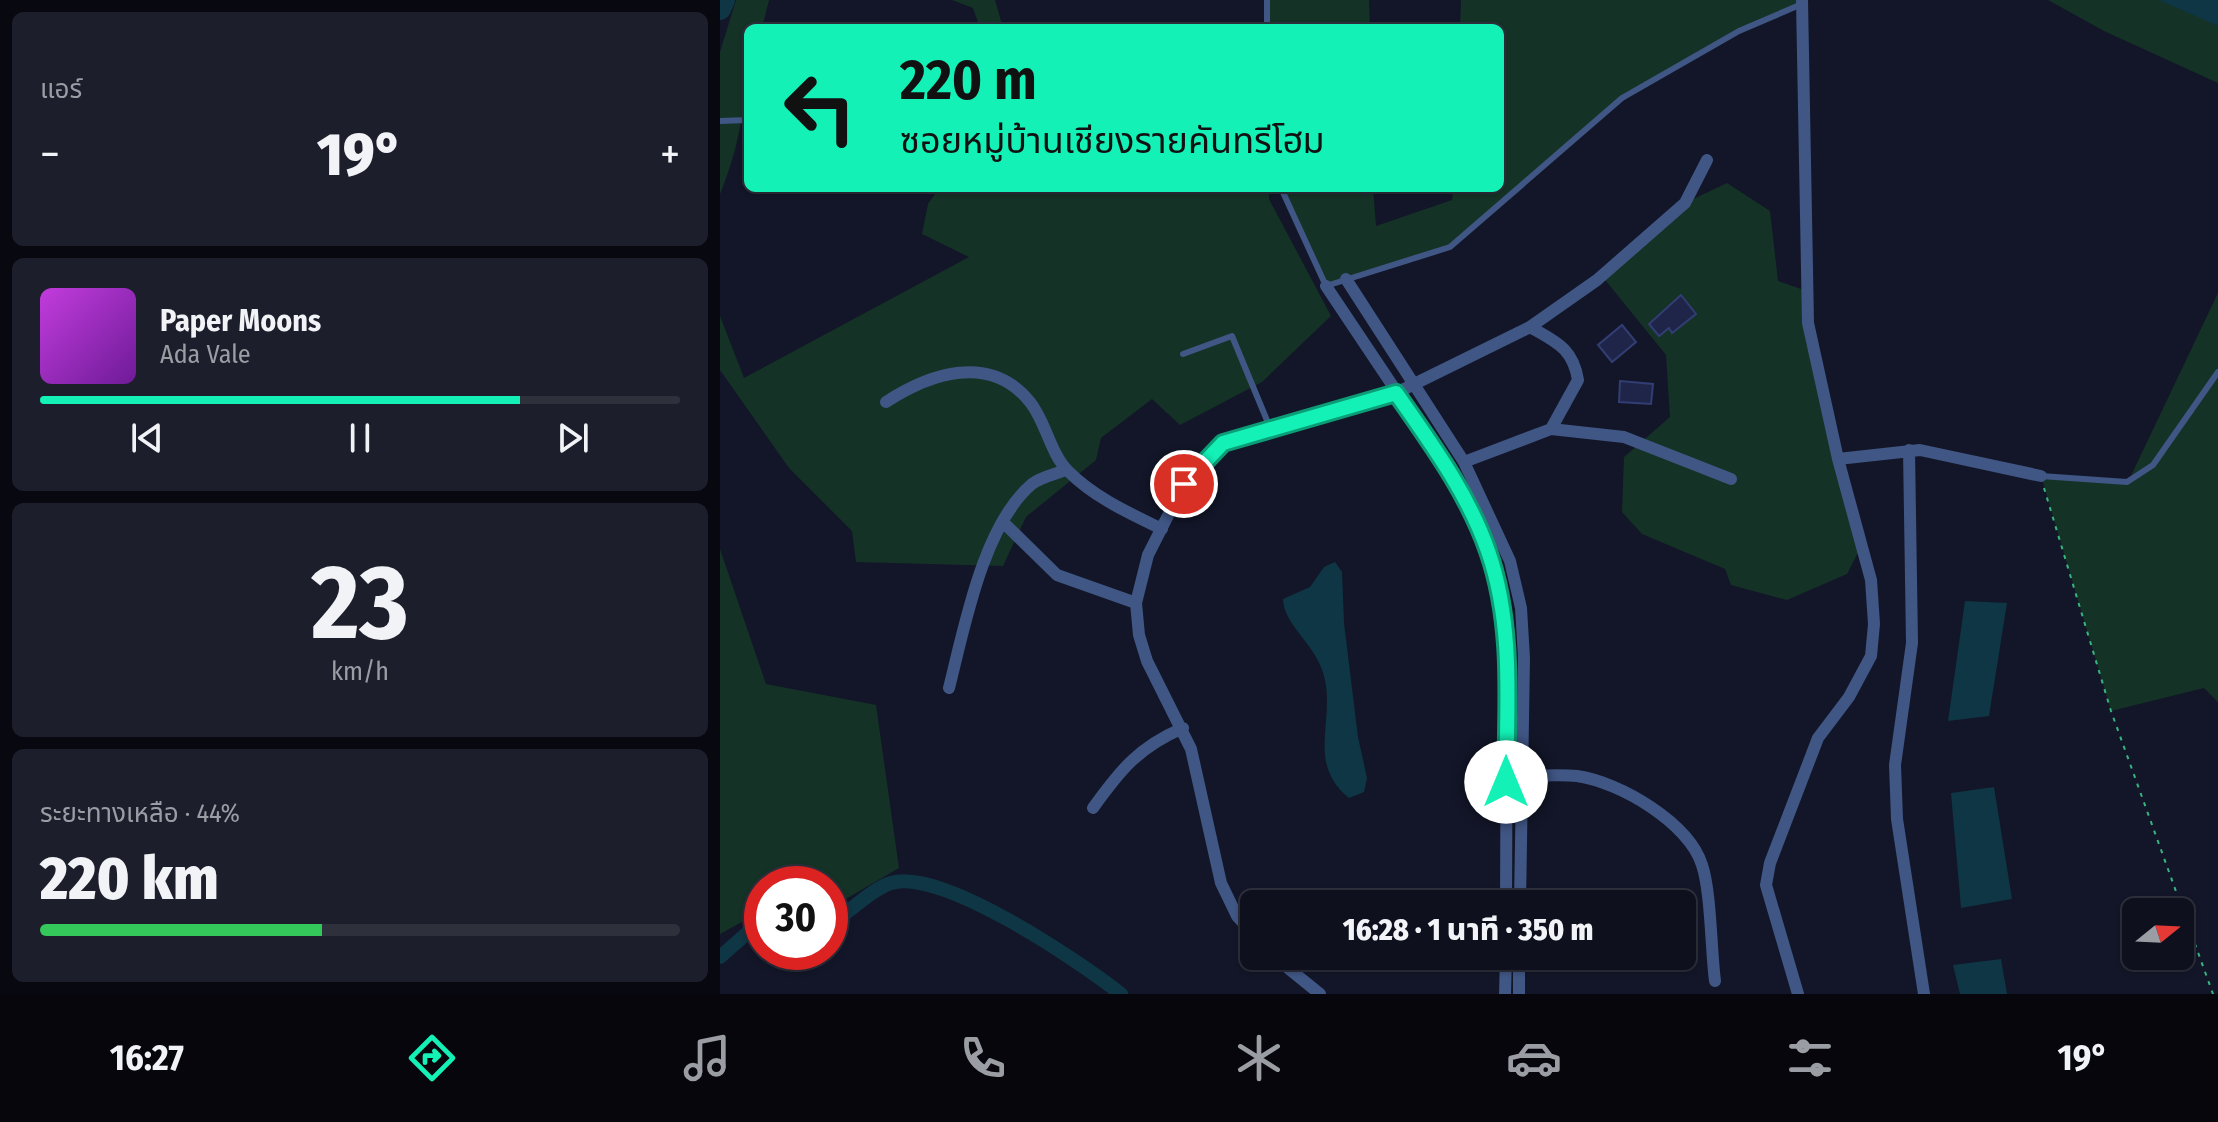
<!DOCTYPE html>
<html lang="th">
<head>
<meta charset="utf-8">
<style>
	:root { --surface:#0e101e; --page:#1c1e2b; --text:#f1f3f6; --muted:#9b9da4; --line:#2e303c; --accent:#13f1b7 }
	body { margin:0; font-family:"Fira Sans Condensed","Noto Sans Thai",sans-serif; background:var(--page); color:var(--text); height:100vh; display:flex; flex-direction:column; font-size:30px; white-space:nowrap }
	* { box-sizing:border-box; margin:0 }
	p { font-size:26px; color:var(--muted) }
	.icon { flex:none; width:44px; height:44px; fill:none; stroke:currentColor; stroke-width:2; stroke-linecap:round; stroke-linejoin:round }
	.map { position:relative; flex:1; overflow:hidden }
	.side { display:flex; flex-direction:column; gap:12px; padding:12px; background:#080910; width:720px }
	.side>* { flex:none }
	.banner { position:absolute; left:24px; top:24px; width:760px; height:168px; border-radius:12px; box-shadow:0 2px 6px #0004,0 0 0 2px var(--line); background:#13f1b7; color:#111; overflow:hidden }
	.needle { width:52px; rotate:72deg }
	.controls { position:absolute; left:1402px; top:898px; display:grid; gap:16px }
	.controls a { display:grid; place-items:center; width:72px; height:72px; border-radius:12px; background:var(--surface); box-shadow:0 2px 6px #0004,0 0 0 2px var(--line); font-size:40px }
	.speed { position:absolute; left:24px; top:866px; display:flex; gap:16px; font-size:40px; font-weight:700; text-align:center }
	.speed>* { display:grid; place-content:center; width:104px; height:104px; border-radius:50%; background:var(--surface); box-shadow:0 2px 6px #0004,0 0 0 2px var(--line); line-height:1 }
	.speed .limit { border:12px solid #d22; background:#fff; color:#111 }
	.pin { position:absolute; display:grid; place-items:center; width:68px; height:68px; color:#fff; margin:-34px; border:4px solid #fff; border-radius:50%; box-shadow:0 2px 8px #0007 }
	.me { position:absolute; width:88px; margin:-44px; rotate:0deg; stroke-linejoin:round; filter:drop-shadow(0 0 6px #0008) }
	.turn { display:flex; align-items:center; gap:28px; height:168px; padding:0 24px; font-size:36px }
	.turn .icon { width:104px; height:104px; stroke-width:2.5 }
	.turn b { display:block; font-size:56px; line-height:68px }
	.big { font-size:60px; font-weight:800; line-height:1.1 }
	.side .tile { flex:1; display:flex; flex-direction:column; justify-content:center; gap:12px; min-width:0; padding:0 28px; border-radius:12px; background:var(--page) }
	.side .dial { align-items:center; gap:0 }
	.dial b { font-size:104px; line-height:1 }
	.song { display:flex; align-items:center; gap:24px }
	.cover { width:96px; height:96px; border-radius:12px; background:linear-gradient(135deg,hsl(290 70% 55%),hsl(280 70% 35%)) }
	.played { height:8px; border-radius:4px; background:linear-gradient(90deg,var(--accent) 75%,var(--line) 75%) }
	.keys { display:flex; justify-content:space-around; direction:ltr }
	.heat { display:flex; justify-content:space-between; align-items:center; font-size:44px; direction:ltr }
	.charge { height:12px; border-radius:6px; background:linear-gradient(90deg,#34c759 44%,var(--line) 0) }
	.trip { position:absolute; left:520px; top:890px; width:456px; height:80px; border-radius:12px; background:var(--surface); box-shadow:0 2px 6px #0004,0 0 0 2px var(--line); font-weight:800; line-height:80px; text-align:center }
	.menu { display:flex; height:128px; justify-content:space-around; align-items:center; background:#06060c; color:var(--muted) }
	.menu .icon { width:56px; height:56px }
	.menu .active { color:var(--accent) }
	.menu b { font-size:36px; color:var(--text) }
	main { display:flex; flex:1; min-height:0 }
	.map>svg:first-child { display:block }
	.green { fill:#153226 }
	.water { fill:#0e3645 }
	.lines { fill:none; stroke-linecap:round; stroke-linejoin:round }
	.canal { stroke:#0e3645; stroke-width:14 }
	.river { stroke:#0e3645; stroke-width:22 }
	.building { fill:#1f2548; stroke:#323d73; stroke-width:2 }
	.path { stroke:#38b480; stroke-width:2; stroke-dasharray:4 6; stroke-linecap:butt }
	.lane { stroke:#405684; stroke-width:6 }
	.street { stroke:#405684; stroke-width:12 }
	.route-casing { stroke:#0c9d77; stroke-width:20 }
	.route { stroke:#13f1b7; stroke-width:14 }
</style>
</head>
<body>
<main>
<section class="side">
<div class="tile"><p>แอร์</p>
<div class="heat"><a>−</a><b class="big">19°</b><a>+</a></div>
</div>
<div class="tile">
<div class="song"><i class="cover"></i><div><b>Paper Moons</b><p>Ada Vale</p></div></div>
<div class="played"></div>
<div class="keys"><svg class="icon" aria-label="previous" viewBox="0 0 24 24"><path d="M18 5L8 12l10 7zM5 5v14"/></svg><svg class="icon" aria-label="pause" viewBox="0 0 24 24"><path d="M8 5v14M16 5v14"/></svg><svg class="icon" aria-label="next" viewBox="0 0 24 24"><path d="M6 5l10 7-10 7zM19 5v14"/></svg></div>
</div>
<div class="tile dial"><b>23</b><p>km/h</p></div>
<div class="tile"><p>ระยะทางเหลือ · 44%</p><b class="big">220 km</b><div class="charge"></div></div>
</section>
<div class="map">
<svg width="1498" height="994" viewBox="0 0 1498 994">
	<rect width="100%" height="100%" fill="#121628"/>
	<path class="green" d="M 16,0 L 49,0 L 42,28 L 28,28 C 28,88 23,138 0,194 L 0,52 Z
		M 232,0 L 275,0 L 283,28 L 260,28 L 253,8 Z
		M 547,0 L 649,0 L 650,28 L 547,28 Z
		M 741,0 L 1082,0 L 1082,4 L 1019,31 L 902,98 L 730,247 L 606,286 L 562,188 L 653,188 L 656,226 L 732,200 L 733,188 L 780,188 L 780,28 L 740,28 Z
		M 1328,0 L 1447,0 L 1498,26 L 1498,83 L 1384,31 Z
		M 1007,183 L 1050,211 L 1058,281 L 1087,291 L 1142,545 L 1127,574 L 1067,600 L 1011,585 L 1005,569 L 922,534 L 902,512 L 904,457 L 950,417 L 946,355 L 882,276 L 965,203 Z
		M 219,188 L 549,188 L 549,199 L 611,316 L 542,382 L 460,425 L 432,399 L 381,438 L 376,460 L 306,517 L 283,566 L 136,562 L 132,531 L 69,468 L 0,370 L 0,316 L 24,378 L 249,257 L 202,234 L 208,204 Z
		M 1498,293 L 1498,702 L 1484,688 L 1391,711 L 1321,476 L 1408,482 Z
		M 0,549 L 46,684 L 156,705 L 179,868 L 124,900 L 110,904 L 110,884 L 42,884 L 42,911 L 0,934 Z"/>
	<path class="water" d="M 1439,0 L 1498,0 L 1498,26 Z
		M 615,562 L 622,572 L 624,623 L 638,737 L 647,778 L 644,792 L 629,798 C 587,764 614,723 605,680 C 599,646 564,627 563,599 L 590,587 L 604,567 Z
		M 1245,601 L 1287,603 L 1269,716 L 1228,721 Z
		M 1274,787 L 1292,899 L 1241,908 L 1231,793 Z
		M 1281,959 L 1287,994 L 1240,994 L 1233,965 Z"/>
	<g class="lines">
		<path class="canal" d="M 110,916 L 120,917 C 135,907 154,888 171,883 C 221,867 360,962 401,994
			M 0,957 L 42,920"/>
		<path class="river" d="M 0,9 L 4,0"/>
	</g>
	<path class="building" d="M 961,295 L 976,314 L 952,333 L 949,328 L 939,336 L 929,324 Z
		M 902,325 L 916,342 L 892,362 L 878,345 Z
		M 900,381 L 933,384 L 931,404 L 899,402 Z"/>
	<g class="lines">
		<path class="path" d="M 1324,488 L 1391,711 L 1493,994"/>
		<path class="lane" d="M 547,28 L 547,0
			M 0,121 L 28,120
			M 561,188 L 606,286 L 730,247 L 902,98 L 1019,31 L 1082,4
			M 463,354 L 512,336 L 551,430
			M 1321,476 L 1407,482 L 1433,465 L 1498,372"/>
		<path class="street" d="M 626,279 L 744,462 L 790,561 L 801,608 L 804,658 L 800,904
			M 606,286 L 729,470 L 773,566 L 787,649 L 786,904
			M 166,402 C 209,374 270,352 310,402 C 326,422 330,453 348,471 C 375,498 409,513 442,529
			M 831,429 L 904,437 L 1011,479
			M 1189,450 L 1192,643 L 1175,765 L 1177,819 L 1204,994
			M 1118,459 L 1200,450 L 1321,476
			M 744,462 L 831,429 L 858,380 C 853,348 836,342 810,327
			M 284,523 L 337,575 L 416,603
			M 229,688 C 244,629 263,525 312,484 C 321,477 336,474 346,470
			M 802,776 C 820,776 839,774 857,776 C 900,782 969,823 982,865 C 991,891 991,951 995,981
			M 373,808 C 401,769 419,747 463,728
			M 534,935 L 517,916 L 501,883 L 471,749 L 427,661 L 419,635 L 416,603 L 428,555 L 464,484 L 503,443 L 676,393 L 810,327 L 877,280 L 965,203 L 987,160
			M 553,956 L 600,994
			M 785,994 L 786,956
			M 799,994 L 799,956
			M 1078,994 L 1046,885 L 1050,863 L 1098,738 L 1129,697 L 1151,656 L 1154,624 L 1151,580 L 1118,459 L 1088,323 L 1082,0"/>
	</g>
	<g class="lines">
		<g class="route-casing">
			<path id="route" d="M 464,484 L 503,443 L 676,393 C 710,442 748,493 768,551 C 794,625 787,705 786,782"/>
		</g>
		<use href="#route" class="route"/>
	</g>
</svg>
<div class="controls">
<a><svg class="needle" viewBox="-14 -14 28 28"><path d="M0-13l5 13h-10z" fill="#e53935"/><path d="M0 13l5-13h-10z" fill="#9b9da4"/></svg></a>
</div>
<div class="speed"><div class="limit">30</div></div>
<div class="pin" style="left:464px;top:484px;background:#d93025"><svg class="icon" aria-label="arrive" viewBox="0 0 24 24"><path d="M6 21V4h12l-3 4 3 4H6"/></svg></div>
<svg class="me" style="left:786px;top:782px" viewBox="-20 -20 40 40"><circle r="19" fill="#fff"/><path d="M0-13L10 11 0 6-10 11z" fill="#13f1b7"/></svg>
<div class="trip">16:28 · 1 นาที · 350 m</div>
<div class="banner">
<div class="turn"><svg class="icon" aria-label="left" viewBox="0 0 24 24"><path d="M17 20v-9H6M10 6l-5 5 5 5"/></svg><div><b>220 m</b>ซอยหมู่บ้านเชียงรายคันทรีโฮม</div></div>
</div>
</div>
</main>
<nav class="menu">
<b>16:27</b>
<svg class="icon active" aria-label="directions" viewBox="0 0 24 24"><path d="M12 3l9 9-9 9-9-9zM9 14v-3h6M13 9l2 2-2 2"/></svg>
<svg class="icon" aria-label="music" viewBox="0 0 24 24"><path d="M9 18V5l10-2v13"/><circle cx="6" cy="18" r="3"/><circle cx="16" cy="16" r="3"/></svg>
<svg class="icon" aria-label="phone" viewBox="0 0 24 24"><path d="M5 4h4l2 5-3 2q2 4 5 5l2-3 5 2v4C11 20 4 13 5 4z"/></svg>
<svg class="icon" aria-label="climate" viewBox="0 0 24 24"><path d="M12 3v18M4 7l16 10M4 17L20 7"/></svg>
<svg class="icon" aria-label="car" viewBox="0 0 24 24"><path d="M5 17H2v-5l4-1 3-4h7l3 4 3 1v5h-3M9 17h6M6 11h13"/><circle cx="7" cy="17" r="2"/><circle cx="17" cy="17" r="2"/></svg>
<svg class="icon" aria-label="filters" viewBox="0 0 24 24"><path d="M4 7h16M4 17h16"/><circle cx="9" cy="7" r="2"/><circle cx="15" cy="17" r="2"/></svg>
<b>19°</b>
</nav>
</body>
</html>
